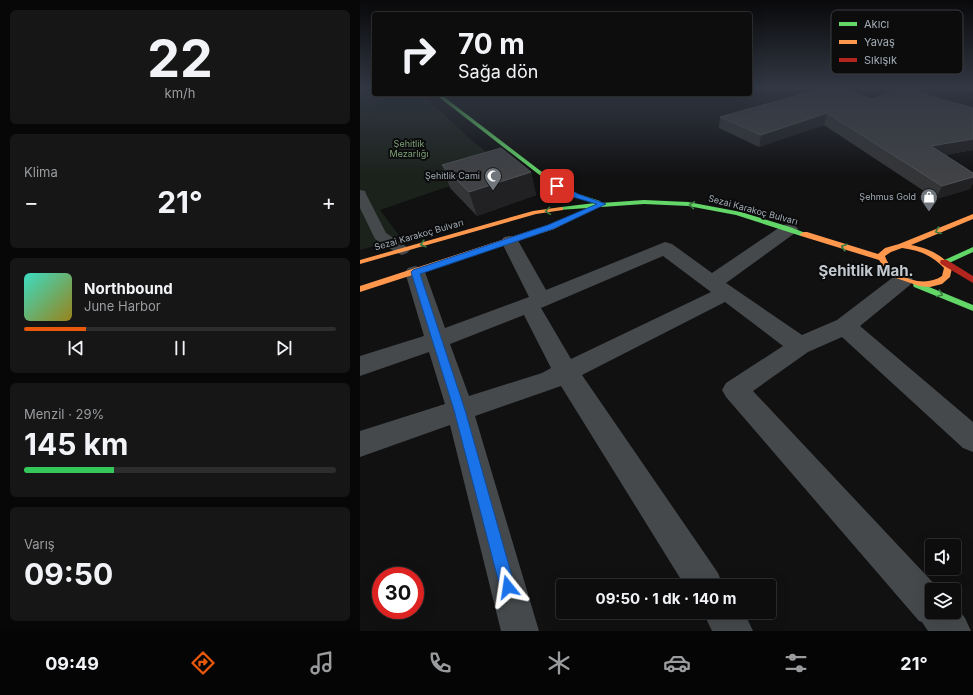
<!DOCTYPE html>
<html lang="tr">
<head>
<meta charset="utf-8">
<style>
	:root { --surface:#0d0d0e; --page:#161617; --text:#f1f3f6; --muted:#9a9c9e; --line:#2d2d2e; --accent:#ea580c }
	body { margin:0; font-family:Inter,sans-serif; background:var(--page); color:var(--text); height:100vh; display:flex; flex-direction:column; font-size:15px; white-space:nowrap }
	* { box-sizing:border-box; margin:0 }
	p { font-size:13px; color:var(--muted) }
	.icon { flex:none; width:22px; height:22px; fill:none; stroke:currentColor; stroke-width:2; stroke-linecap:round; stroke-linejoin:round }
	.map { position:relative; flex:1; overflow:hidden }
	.details { display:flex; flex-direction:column; gap:10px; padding:10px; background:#070708; width:360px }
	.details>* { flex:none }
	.guide { position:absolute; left:12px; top:12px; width:380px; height:84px; border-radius:4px; box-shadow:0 4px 16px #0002,0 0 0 1px var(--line); background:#0d0d0e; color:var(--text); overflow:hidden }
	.fabs { position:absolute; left:565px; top:539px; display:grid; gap:8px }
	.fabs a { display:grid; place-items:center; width:36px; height:36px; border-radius:4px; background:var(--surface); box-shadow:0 4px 16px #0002,0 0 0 1px var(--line); font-size:20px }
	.speed { position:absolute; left:12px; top:567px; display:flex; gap:8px; font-size:20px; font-weight:700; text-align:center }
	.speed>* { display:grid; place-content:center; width:52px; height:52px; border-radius:50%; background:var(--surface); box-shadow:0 4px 16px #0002,0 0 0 1px var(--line); line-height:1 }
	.speed .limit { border:6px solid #d22; background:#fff; color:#111 }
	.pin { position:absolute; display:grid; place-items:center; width:34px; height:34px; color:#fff; margin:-17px; border-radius:8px; box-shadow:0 2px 6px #0006 }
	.me { position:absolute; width:44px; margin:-22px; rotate:345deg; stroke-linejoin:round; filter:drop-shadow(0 0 3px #0008) }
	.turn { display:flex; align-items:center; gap:14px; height:84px; padding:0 20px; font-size:18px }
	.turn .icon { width:52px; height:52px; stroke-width:2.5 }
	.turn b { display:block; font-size:28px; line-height:34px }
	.big { font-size:30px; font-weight:700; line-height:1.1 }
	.details .widget { flex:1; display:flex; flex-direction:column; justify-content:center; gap:6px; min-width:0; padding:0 14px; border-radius:6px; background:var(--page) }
	.details .dial { align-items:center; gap:0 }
	.dial b { font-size:52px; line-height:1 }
	.song { display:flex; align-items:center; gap:12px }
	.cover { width:48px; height:48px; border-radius:6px; background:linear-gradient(135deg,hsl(170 70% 55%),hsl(50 70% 35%)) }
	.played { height:4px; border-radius:2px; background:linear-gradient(90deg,var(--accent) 20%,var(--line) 20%) }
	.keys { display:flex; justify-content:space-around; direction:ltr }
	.heat { display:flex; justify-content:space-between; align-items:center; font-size:22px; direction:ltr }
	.charge { height:6px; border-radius:3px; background:linear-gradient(90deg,#34c759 29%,var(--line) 0) }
	.trip { position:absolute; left:196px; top:579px; width:220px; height:40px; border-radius:4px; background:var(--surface); box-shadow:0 4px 16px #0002,0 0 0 1px var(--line); font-weight:700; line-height:40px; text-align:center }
	.tabs { display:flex; height:64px; justify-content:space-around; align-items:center; background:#050506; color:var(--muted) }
	.tabs .icon { width:28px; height:28px }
	.tabs .current { color:var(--accent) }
	.tabs b { font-size:18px; color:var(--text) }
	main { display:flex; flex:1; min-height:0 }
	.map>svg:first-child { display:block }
	.green { fill:#1b221c }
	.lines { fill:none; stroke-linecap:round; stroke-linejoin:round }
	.lane { fill:#46494b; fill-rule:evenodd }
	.street { fill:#46494b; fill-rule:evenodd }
	.fast { fill:#63d668; fill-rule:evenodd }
	.slow { fill:#ff974d; fill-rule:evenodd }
	.jam { fill:#b3261e; fill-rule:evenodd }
	.wall { fill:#343537 }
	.shaded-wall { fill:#212123 }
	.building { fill:#404245; stroke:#4f5256 }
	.oneway { stroke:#3c7b3f }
	.route { fill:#1a73e8; stroke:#114b97 }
	.labels { text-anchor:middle; stroke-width:4; stroke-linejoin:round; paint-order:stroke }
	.far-park-label { font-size:9px; fill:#7da077; stroke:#0c0c0d }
	.far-poi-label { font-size:9px; fill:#a1abb4; stroke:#0c0c0d; text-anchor:end }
	.far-street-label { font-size:9px; fill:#a1abb4; stroke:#0c0c0d }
	.district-label { font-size:15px; font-weight:bold; fill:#c3c9d0; stroke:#0c0c0d }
	.key { fill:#0c0c0d; stroke:#393c3f; stroke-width:1 }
	.key-label { font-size:11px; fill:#a1abb4 }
</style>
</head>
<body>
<main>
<section class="details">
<div class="widget dial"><b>22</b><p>km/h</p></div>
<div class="widget"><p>Klima</p>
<div class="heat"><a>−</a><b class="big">21°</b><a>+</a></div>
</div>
<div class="widget">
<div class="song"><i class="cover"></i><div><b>Northbound</b><p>June Harbor</p></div></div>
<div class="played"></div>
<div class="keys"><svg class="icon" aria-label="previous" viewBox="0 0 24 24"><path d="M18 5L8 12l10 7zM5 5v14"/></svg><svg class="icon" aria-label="pause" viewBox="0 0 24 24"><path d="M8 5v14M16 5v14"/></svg><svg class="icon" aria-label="next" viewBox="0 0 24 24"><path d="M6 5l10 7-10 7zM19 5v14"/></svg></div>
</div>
<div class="widget"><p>Menzil · 29%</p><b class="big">145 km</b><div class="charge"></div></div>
<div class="widget"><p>Varış</p><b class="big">09:50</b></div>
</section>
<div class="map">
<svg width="613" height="631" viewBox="0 0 613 631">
	<rect width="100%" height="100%" fill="#111112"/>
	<path class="green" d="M 0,88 L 14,88 L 14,94 L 62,94 L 109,138 L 145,167 L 20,210 L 41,238 L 0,250 Z"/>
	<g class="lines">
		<path class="lane" d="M 532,88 L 545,88 L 567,93 L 568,95 L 564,98 L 533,90 Z
			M 606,88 L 613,88 L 613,91 L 607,90 Z
			M 0,190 L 5,191 L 6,194 L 26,233 L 47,247 L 50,250 L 47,253 L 42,255 L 37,253 L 15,239 L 0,208 Z"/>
		<path class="street" d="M 429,224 L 435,225 L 438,229 L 435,233 L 366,283 L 442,335 L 477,320 L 536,275 L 543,274 L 550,275 L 553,280 L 550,285 L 500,326 L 613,422 L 613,452 L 603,448 L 482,337 L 448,352 L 393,391 L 580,590 L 572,590 L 572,612 L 594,612 L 594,604 L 605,618 L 611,631 L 568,631 L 562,622 L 559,621 L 366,397 L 362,390 L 366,383 L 423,346 L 365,302 L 222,375 L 358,573 L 363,586 L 325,586 L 201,386 L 115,416 L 179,631 L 141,631 L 90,425 L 0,457 L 0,431 L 85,404 L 69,352 L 0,376 L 0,356 L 64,336 L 45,272 L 48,268 L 55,266 L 62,268 L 65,272 L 85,328 L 169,297 L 141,241 L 144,237 L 150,236 L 156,237 L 186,290 L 305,242 L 312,244 L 352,273 L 423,225 ZM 303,256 L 351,292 L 211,359 L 181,308 ZM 164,315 L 191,368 L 182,373 L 109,396 L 90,344 Z
			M 343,612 L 384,612 L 393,631 L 352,631 Z"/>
		<path class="fast" d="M 75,94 L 80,94 L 199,185 L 218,194 L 240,201 L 241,203 L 284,200 L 328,202 L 381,212 L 430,227 L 448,234 L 444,236 L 441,236 L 376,215 L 328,206 L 284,204 L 199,210 L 199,208 L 201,207 L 235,203 L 214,196 L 195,187 Z
			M 613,247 L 613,252 L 587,264 L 581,264 L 580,262 Z
			M 557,282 L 613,305 L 613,311 L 554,287 L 553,285 L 554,283 Z"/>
		<path class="slow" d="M 201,207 L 203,208 L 203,210 L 176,214 L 0,264 L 0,260 L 173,211 Z
			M 222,211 L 225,213 L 224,214 L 194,229 L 0,292 L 0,286 L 188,225 Z
			M 613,214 L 613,219 L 551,245 C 567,248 582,254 592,268 L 590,277 L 582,284 L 570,287 L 559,286 L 536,278 L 527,272 L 519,260 L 441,236 L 440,234 L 444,232 L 447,232 L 518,254 L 525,248 L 539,244 ZM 542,248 C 559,250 573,256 584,268 L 582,276 C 563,289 532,277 525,256 L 531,252 Z"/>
		<path class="jam" d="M 581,260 L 587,260 L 613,276 L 613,283 L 581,264 L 580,262 Z"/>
	</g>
	<path class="wall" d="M 464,88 L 613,150 L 585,155 L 613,173 L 613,183 L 610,189 L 576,199 L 464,125 L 399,147 L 359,128 L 360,117 Z
		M 82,165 L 171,172 L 176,195 L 117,216 L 90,188 Z"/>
	<path class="shaded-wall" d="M 467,113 L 464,125 L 399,147 L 401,135 Z
		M 613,139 L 613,150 L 566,158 L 571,146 Z
		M 171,172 L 176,195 L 117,216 L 109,192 Z
		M 613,177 L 613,183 L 610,189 L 576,199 L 582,186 Z"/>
	<path class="building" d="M 464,88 L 481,88 L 512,99 L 541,88 L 613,108 L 613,139 L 571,146 L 613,173 L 613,177 L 582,186 L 467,113 L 401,135 L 360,117 Z
		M 141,148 L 171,172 L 109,192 L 82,165 Z"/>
	<defs><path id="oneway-chevron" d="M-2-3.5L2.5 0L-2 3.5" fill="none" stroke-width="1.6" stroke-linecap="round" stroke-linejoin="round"/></defs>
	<g class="oneway">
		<use href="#oneway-chevron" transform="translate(332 205) rotate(-172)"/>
		<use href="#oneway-chevron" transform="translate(188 211) rotate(173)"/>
		<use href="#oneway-chevron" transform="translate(578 231) rotate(157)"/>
		<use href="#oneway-chevron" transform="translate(63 244) rotate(164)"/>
		<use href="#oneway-chevron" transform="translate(484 247) rotate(-162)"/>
		<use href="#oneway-chevron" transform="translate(580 294) rotate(22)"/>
	</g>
	<linearGradient id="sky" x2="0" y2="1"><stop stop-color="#09090a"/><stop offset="0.5" stop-color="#323844"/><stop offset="1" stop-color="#323844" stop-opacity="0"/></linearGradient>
	<rect width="613" height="176" fill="url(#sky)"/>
	<path class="route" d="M 195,184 L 199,184 L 218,194 L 246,204 L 193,229 L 60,274 L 105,410 L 155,587 L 153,592 L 148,594 L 143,592 L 140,587 L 94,410 L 51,272 L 53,270 L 188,225 L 237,204 L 213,197 L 195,187 Z"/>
	<defs>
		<g id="mosque-pin" transform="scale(0.9)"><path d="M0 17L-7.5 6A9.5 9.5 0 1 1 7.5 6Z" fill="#6f757b" stroke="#0c0c0d"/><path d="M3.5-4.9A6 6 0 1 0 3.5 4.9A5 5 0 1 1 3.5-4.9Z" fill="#fff"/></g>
		<g id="shop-pin" transform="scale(0.9)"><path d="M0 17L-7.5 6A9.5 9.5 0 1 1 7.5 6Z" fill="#6f757b" stroke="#0c0c0d"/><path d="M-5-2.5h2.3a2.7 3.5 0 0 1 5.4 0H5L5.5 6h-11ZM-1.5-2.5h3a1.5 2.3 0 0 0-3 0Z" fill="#fff"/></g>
	</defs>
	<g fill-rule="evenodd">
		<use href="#mosque-pin" x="133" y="176"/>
		<use href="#shop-pin" x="569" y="197"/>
	</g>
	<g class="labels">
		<g class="far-park-label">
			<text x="49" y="147">Şehitlik<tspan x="49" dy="10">Mezarlığı</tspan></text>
		</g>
		<g class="far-poi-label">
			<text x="120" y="179">Şehitlik Cami</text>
			<text x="556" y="200">Şehmus Gold</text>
		</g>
		<g class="far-street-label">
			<text transform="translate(393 210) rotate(15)" y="3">Sezai Karakoç Bulvarı</text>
			<text transform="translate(59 235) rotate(-16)" y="3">Sezai Karakoç Bulvarı</text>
		</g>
		<g class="district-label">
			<text x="506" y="276">Şehitlik Mah.</text>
		</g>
	</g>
	<rect x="471" y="10" width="132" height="64" rx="6" class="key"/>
	<rect x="479" y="22" width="18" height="4" fill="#63d668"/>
	<rect x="479" y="40" width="18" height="4" fill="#ff974d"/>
	<rect x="479" y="58" width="18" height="4" fill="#b3261e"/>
	<g class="key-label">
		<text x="504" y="28">Akıcı</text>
		<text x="504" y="46">Yavaş</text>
		<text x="504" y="64">Sıkışık</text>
	</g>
</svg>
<div class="fabs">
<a><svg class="icon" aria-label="sound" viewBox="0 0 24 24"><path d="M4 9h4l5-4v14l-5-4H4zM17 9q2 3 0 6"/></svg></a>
<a><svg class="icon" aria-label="layers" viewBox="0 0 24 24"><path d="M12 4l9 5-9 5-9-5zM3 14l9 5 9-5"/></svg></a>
</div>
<div class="speed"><div class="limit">30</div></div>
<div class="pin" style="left:197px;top:186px;background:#d93025"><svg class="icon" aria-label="arrive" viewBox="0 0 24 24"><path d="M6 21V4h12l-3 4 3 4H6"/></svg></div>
<svg class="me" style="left:148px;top:587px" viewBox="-20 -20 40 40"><path d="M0-17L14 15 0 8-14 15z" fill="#1a73e8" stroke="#fff" stroke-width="4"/></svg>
<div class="trip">09:50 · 1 dk · 140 m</div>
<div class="guide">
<div class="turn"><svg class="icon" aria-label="right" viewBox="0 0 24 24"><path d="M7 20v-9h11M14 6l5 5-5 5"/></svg><div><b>70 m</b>Sağa dön</div></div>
</div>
</div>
</main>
<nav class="tabs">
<b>09:49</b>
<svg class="icon current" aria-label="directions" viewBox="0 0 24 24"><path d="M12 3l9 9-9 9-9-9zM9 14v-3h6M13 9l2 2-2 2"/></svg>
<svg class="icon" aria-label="music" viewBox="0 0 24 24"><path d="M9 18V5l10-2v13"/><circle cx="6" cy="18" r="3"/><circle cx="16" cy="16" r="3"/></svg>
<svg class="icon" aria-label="phone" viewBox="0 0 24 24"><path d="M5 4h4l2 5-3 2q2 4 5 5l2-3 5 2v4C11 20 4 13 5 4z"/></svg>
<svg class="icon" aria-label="climate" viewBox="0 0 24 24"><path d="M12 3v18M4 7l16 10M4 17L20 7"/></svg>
<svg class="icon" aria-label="car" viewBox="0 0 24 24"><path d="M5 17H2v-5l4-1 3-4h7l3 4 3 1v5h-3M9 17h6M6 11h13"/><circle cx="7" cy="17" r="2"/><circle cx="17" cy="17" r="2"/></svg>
<svg class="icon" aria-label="filters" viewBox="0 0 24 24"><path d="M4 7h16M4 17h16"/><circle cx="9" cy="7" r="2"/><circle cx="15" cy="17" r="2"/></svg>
<b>21°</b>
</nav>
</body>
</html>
